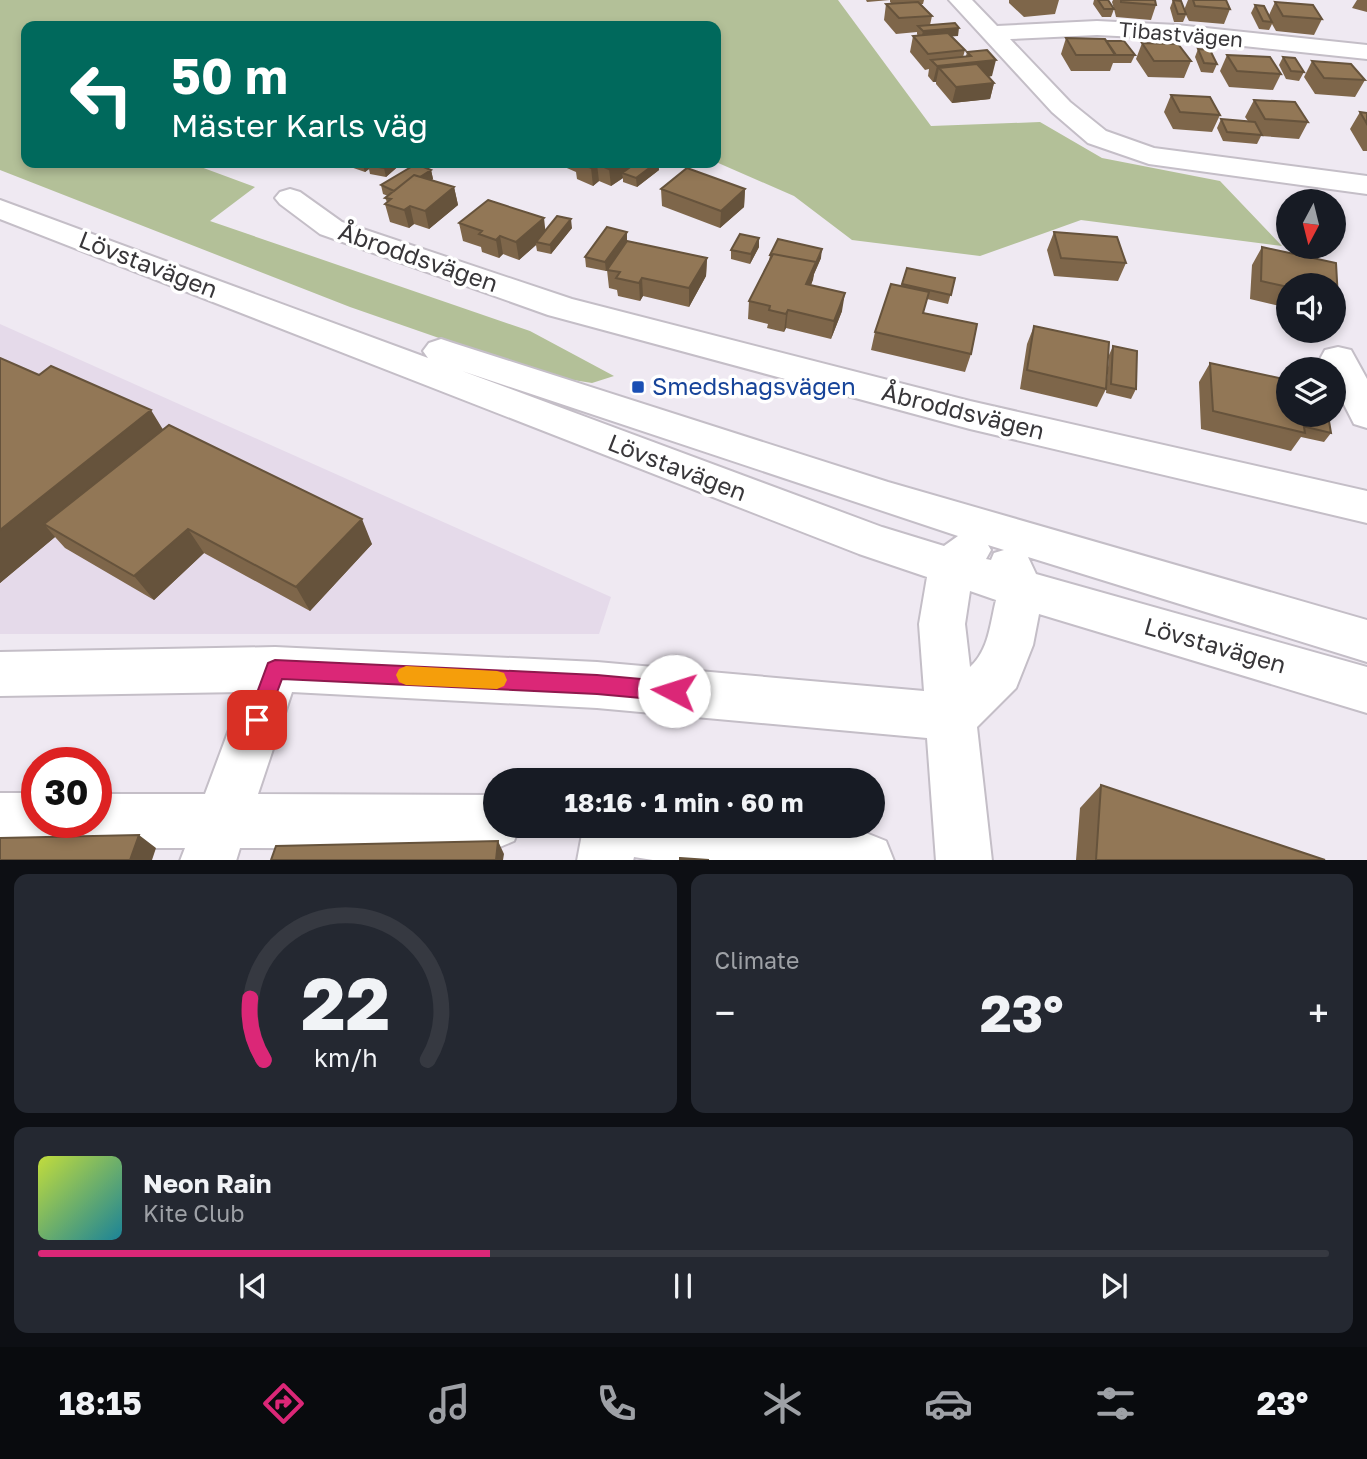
<!DOCTYPE html>
<html lang="en">
<head>
<meta charset="utf-8">
<style>
	:root { --surface:#171b24; --page:#242831; --text:#f1f3f6; --muted:#9ea1a6; --line:#363941; --accent:#db2777 }
	body { margin:0; font-family:"Golos Text",sans-serif; background:var(--page); color:var(--text); height:100vh; display:flex; flex-direction:column; font-size:26px; white-space:nowrap }
	* { box-sizing:border-box; margin:0 }
	p { font-size:23px; color:var(--muted) }
	.icon { flex:none; width:38px; height:38px; fill:none; stroke:currentColor; stroke-width:2; stroke-linecap:round; stroke-linejoin:round }
	.map { position:relative; height:860px; overflow:hidden }
	.panel { display:flex; flex-direction:column; gap:14px; padding:14px; background:#0d0f14; flex:1 }
	.panel>* { flex:none }
	.guide { position:absolute; left:21px; top:21px; width:700px; height:147px; border-radius:14px; box-shadow:0 4px 10px #0003; background:#00695c; color:#fff; overflow:hidden }
	.needle { width:46px; rotate:187deg }
	.buttons { position:absolute; left:1276px; top:189px; display:grid; gap:14px }
	.buttons a { display:grid; place-items:center; width:70px; height:70px; border-radius:50%; background:var(--surface); box-shadow:0 4px 10px #0003; font-size:35px }
	.speed { position:absolute; left:21px; top:747px; display:flex; gap:14px; font-size:35px; font-weight:700; text-align:center }
	.speed>* { display:grid; place-content:center; width:91px; height:91px; border-radius:50%; background:var(--surface); box-shadow:0 4px 10px #0003; line-height:1 }
	.speed .limit { border:10px solid #d22; background:#fff; color:#111 }
	.pin { position:absolute; display:grid; place-items:center; width:60px; height:60px; color:#fff; margin:-30px; border-radius:14px; box-shadow:0 4px 10px #0006 }
	.me { position:absolute; width:77px; margin:-38px; rotate:275deg; stroke-linejoin:round; filter:drop-shadow(0 0 5px #0008) }
	.turn { display:flex; align-items:center; gap:24px; height:147px; padding:0 35px; font-size:32px }
	.turn .icon { width:91px; height:91px; stroke-width:2.5 }
	.turn b { display:block; font-size:49px; line-height:60px }
	.big { font-size:52px; font-weight:700; line-height:1.1 }
	.panel .card { flex:1; display:flex; flex-direction:column; justify-content:center; gap:10px; min-width:0; padding:0 24px; border-radius:14px; background:var(--page) }
	.panel .dial { align-items:center; gap:0 }
	.dial svg { height:182px; overflow:visible; fill:none; stroke:var(--line); stroke-width:7; stroke-linecap:round; text-anchor:middle }
	.dial text { fill:var(--text); stroke:none }
	.song { display:flex; align-items:center; gap:21px }
	.cover { width:84px; height:84px; border-radius:10px; background:linear-gradient(135deg,hsl(70 70% 55%),hsl(190 70% 35%)) }
	.played { height:7px; border-radius:4px; background:linear-gradient(90deg,var(--accent) 35%,var(--line) 35%) }
	.keys { display:flex; justify-content:space-around; direction:ltr }
	.heat { display:flex; justify-content:space-between; align-items:center; font-size:38px; direction:ltr }
	.panel .tiles { flex:1; display:grid; gap:14px; grid-template-columns:1fr 1fr }
	.card:last-child { grid-column:span 2 }
	.trip { position:absolute; left:483px; top:768px; width:402px; height:70px; border-radius:35px; background:var(--surface); box-shadow:0 4px 10px #0003; font-weight:700; line-height:70px; text-align:center }
	.dock { display:flex; height:112px; justify-content:space-around; align-items:center; background:#090b0e; color:var(--muted) }
	.dock .icon { width:49px; height:49px }
	.dock .current { color:var(--accent) }
	.dock b { font-size:32px; color:var(--text) }
	.map>svg:first-child { display:block }
	.built { fill:#e5daea }
	.green { fill:#b3c098 }
	.lines { fill:none; stroke-linecap:round; stroke-linejoin:round }
	.minor-casing { stroke:#c4bec7; stroke-width:4 }
	.minor { fill:#fff; fill-rule:evenodd }
	.wall { fill:#7e664a }
	.shaded-wall { fill:#66533c }
	.building { fill:#927756; stroke:#66533c; stroke-width:2 }
	.route { fill:#db2777; stroke:#8e194d; stroke-width:2 }
	.slow { fill:#f59e0b }
	.transit-dot { fill:#1a4fb4; stroke:#fff; stroke-width:2.5 }
	.labels { text-anchor:middle; stroke-width:7; stroke-linejoin:round; paint-order:stroke }
	.far-street-label { font-size:21px; fill:#383639; stroke:#fff }
	.street-label { font-size:24px; fill:#383639; stroke:#fff }
	.transit-label { font-size:24px; fill:#164399; stroke:#fff; text-anchor:start }
</style>
</head>
<body>
<div class="map">
<svg width="1367" height="861" viewBox="0 0 1367 861">
	<rect width="100%" height="100%" fill="#efe9f2"/>
	<path class="built" d="M 0,324 L 611,597 L 599,634 L 0,634 Z"/>
	<path class="green" d="M 0,0 L 838,0 L 931,126 L 1040,122 L 1102,158 L 1220,181 L 1282,246 L 1081,220 L 980,256 L 852,240 L 794,196 L 716,162 L 716,26 L 26,26 L 26,163 L 190,163 L 255,187 L 210,221 L 530,331 L 614,376 L 592,383 L 548,376 L 350,307 L 0,170 Z"/>
	<g class="lines">
		<g class="minor-casing">
			<path id="minor" d="M 949,0 L 972,0 L 997,26 L 1097,21 L 1177,25 L 1367,45 L 1367,59 L 1177,39 L 1097,35 L 1010,39 L 1070,102 L 1106,131 L 1154,148 L 1367,176 L 1367,194 L 1149,164 L 1088,143 L 1052,112 Z
				M 290,189 L 300,192 L 342,222 L 572,299 L 970,401 L 1367,491 L 1367,523 L 970,429 L 548,315 L 320,234 L 280,204 L 275,198 L 280,192 Z
				M 0,200 L 428,358 L 423,351 L 429,343 L 441,339 L 453,343 L 888,482 L 1367,620 L 1367,662 L 1028,557 L 1036,574 L 1367,667 L 1367,713 L 1039,614 L 1033,645 L 1016,688 L 977,727 L 992,861 L 936,861 L 927,738 L 597,708 L 292,692 L 258,794 L 495,795 L 495,826 L 520,826 L 514,841 L 495,849 L 240,848 L 236,861 L 180,861 L 185,848 L 96,848 L 77,840 L 70,822 L 96,822 L 96,794 L 205,794 L 243,692 L 0,696 L 0,652 L 275,647 L 597,662 L 924,691 L 919,624 L 927,577 L 859,554 L 0,219 ZM 462,371 L 958,536 L 944,546 L 882,527 ZM 988,545 L 1004,550 L 994,553 L 991,560 L 986,559 L 991,550 ZM 970,591 L 996,600 C 990,624 989,650 970,667 L 965,624 Z
				M 1338,347 L 1351,350 L 1367,379 L 1367,428 L 1354,424 L 1334,385 L 1334,369 L 1325,369 L 1320,359 L 1325,350 Z
				M 0,793 L 37,793 L 37,822 L 63,822 L 56,839 L 37,847 L 0,847 Z
				M 579,826 L 812,826 L 866,833 L 886,841 L 894,861 L 659,861 L 634,857 L 633,861 L 577,861 L 582,834 Z"/>
		</g>
		<use href="#minor" class="minor"/>
	</g>
	<path class="wall" d="M 866,0 L 924,0 L 923,4 L 921,4 L 932,16 L 930,25 L 958,36 L 951,36 L 965,50 L 963,57 L 966,56 L 967,52 L 992,76 L 988,77 L 994,83 L 990,99 L 952,103 L 936,84 L 936,82 L 933,82 L 928,76 L 929,69 L 925,70 L 910,52 L 913,36 L 918,36 L 917,34 L 917,32 L 896,34 L 884,20 L 886,4 L 892,4 L 890,2 L 890,0 L 867,2 Z
		M 1009,0 L 1059,0 L 1055,14 L 1024,17 L 1009,3 Z
		M 1094,0 L 1108,0 L 1114,9 L 1112,2 L 1113,0 L 1155,0 L 1156,5 L 1151,20 L 1116,17 L 1114,9 L 1111,17 L 1102,17 L 1093,4 Z
		M 1173,0 L 1184,10 L 1188,0 L 1226,0 L 1230,9 L 1224,24 L 1189,21 L 1186,15 L 1183,22 L 1174,22 L 1170,8 Z
		M 1357,0 L 1367,0 L 1367,12 L 1352,8 Z
		M 1275,2 L 1322,19 L 1314,35 L 1276,31 L 1272,24 L 1269,30 L 1259,29 L 1251,13 L 1255,5 L 1269,15 Z
		M 1066,38 L 1106,41 L 1135,55 L 1131,63 L 1113,63 L 1110,71 L 1071,71 L 1061,54 Z
		M 1142,43 L 1191,61 L 1184,78 L 1148,77 L 1136,59 Z
		M 1198,49 L 1217,64 L 1213,73 L 1201,72 L 1195,57 Z
		M 1227,55 L 1281,74 L 1273,90 L 1229,87 L 1220,71 Z
		M 1283,57 L 1304,72 L 1299,81 L 1286,79 L 1279,65 Z
		M 1312,61 L 1365,80 L 1355,97 L 1315,94 L 1304,77 Z
		M 1171,95 L 1220,115 L 1212,132 L 1173,129 L 1164,112 Z
		M 1254,100 L 1308,122 L 1299,139 L 1261,136 L 1257,144 L 1223,141 L 1217,128 L 1221,119 L 1248,121 L 1245,117 Z
		M 1360,112 L 1367,113 L 1367,151 L 1363,151 L 1350,129 Z
		M 339,163 L 402,163 L 386,177 L 370,174 L 369,169 L 365,172 Z
		M 559,163 L 658,163 L 659,170 L 637,187 L 623,182 L 623,178 L 611,186 L 599,181 L 593,186 L 577,179 L 576,172 L 560,165 Z
		M 431,170 L 433,179 L 431,181 L 454,187 L 458,205 L 429,229 L 414,224 L 409,228 L 390,222 L 385,204 L 387,202 L 385,198 L 388,196 L 383,194 L 381,185 Z
		M 661,189 L 745,189 L 744,207 L 720,228 L 662,206 Z
		M 459,223 L 545,230 L 572,228 L 551,254 L 537,251 L 536,245 L 519,260 L 503,254 L 499,258 L 482,252 L 481,247 L 463,241 Z
		M 1054,232 L 1126,263 L 1118,281 L 1054,276 L 1047,250 Z
		M 759,238 L 759,247 L 750,264 L 731,259 L 731,250 Z
		M 627,241 L 707,258 L 706,276 L 689,307 L 643,296 L 640,301 L 618,296 L 617,290 L 609,288 L 607,270 L 613,262 L 606,271 L 586,267 L 585,257 Z
		M 1262,247 L 1336,263 L 1338,299 L 1334,307 L 1334,285 L 1288,285 L 1288,308 L 1250,299 L 1252,265 Z
		M 770,255 L 821,258 L 814,274 L 811,285 L 842,311 L 831,339 L 786,328 L 784,332 L 767,328 L 768,324 L 748,319 L 749,301 L 769,261 Z
		M 907,268 L 955,278 L 948,304 L 927,299 L 923,313 L 971,354 L 965,372 L 871,350 L 875,332 L 901,286 Z
		M 1034,326 L 1106,389 L 1097,407 L 1020,389 L 1027,344 Z
		M 1113,346 L 1136,389 L 1131,399 L 1106,393 L 1109,355 Z
		M 0,358 L 163,429 L 372,544 L 310,611 L 204,553 L 154,600 L 65,548 L 55,537 L 0,583 Z
		M 1210,363 L 1288,415 L 1328,415 L 1331,433 L 1324,442 L 1301,437 L 1291,451 L 1201,429 L 1199,382 Z
		M 1101,785 L 1325,860 L 1076,860 L 1080,808 Z"/>
	<path class="shaded-wall" d="M 959,28 L 958,36 L 921,39 L 923,31 Z
		M 996,60 L 992,76 L 950,80 L 939,68 L 936,82 L 933,82 L 937,66 Z
		M 994,83 L 990,99 L 952,103 L 956,87 Z
		M 362,163 L 379,163 L 368,165 L 369,169 L 365,172 Z
		M 390,163 L 402,163 L 386,177 L 384,168 Z
		M 618,163 L 637,163 L 622,173 L 623,178 L 611,186 L 609,169 Z
		M 656,163 L 658,163 L 659,170 L 637,187 L 636,178 Z
		M 597,164 L 599,181 L 593,186 L 591,168 Z
		M 431,170 L 433,179 L 399,201 L 396,192 Z
		M 454,187 L 458,205 L 429,229 L 425,211 Z
		M 745,189 L 744,207 L 720,228 L 721,211 Z
		M 410,206 L 414,224 L 409,228 L 404,210 Z
		M 544,218 L 546,236 L 536,242 L 536,245 L 519,260 L 516,242 Z
		M 571,219 L 572,228 L 551,254 L 550,245 Z
		M 627,232 L 627,241 L 606,271 L 605,262 Z
		M 500,236 L 503,254 L 499,258 L 496,240 Z
		M 759,238 L 759,247 L 750,264 L 751,254 Z
		M 822,249 L 821,258 L 814,274 L 813,280 L 804,302 L 806,284 Z
		M 707,258 L 706,276 L 689,307 L 689,288 Z
		M 642,278 L 643,296 L 640,301 L 639,283 Z
		M 845,293 L 842,311 L 831,339 L 834,321 Z
		M 788,310 L 786,328 L 784,332 L 786,314 Z
		M 151,410 L 170,441 L 44,524 L 55,537 L 0,583 L 0,530 Z
		M 362,519 L 372,544 L 310,611 L 296,587 Z
		M 188,529 L 204,553 L 154,600 L 134,576 Z
		M 139,835 L 156,848 L 152,860 L 130,860 Z
		M 498,841 L 504,854 L 503,860 L 496,860 Z"/>
	<path class="building" d="M 1098,0 L 1108,0 L 1114,9 L 1104,9 Z
		M 1121,0 L 1155,0 L 1156,5 L 1121,2 Z
		M 1173,0 L 1181,1 L 1186,14 L 1178,14 Z
		M 1193,0 L 1226,0 L 1230,9 L 1195,6 Z
		M 918,2 L 932,16 L 899,18 L 886,4 Z
		M 1275,2 L 1313,5 L 1322,19 L 1283,16 Z
		M 1255,5 L 1264,6 L 1272,22 L 1263,21 Z
		M 955,23 L 959,28 L 923,31 L 918,26 Z
		M 948,33 L 965,50 L 928,54 L 913,36 Z
		M 1066,38 L 1105,39 L 1116,55 L 1076,55 Z
		M 1106,41 L 1124,41 L 1135,55 L 1115,55 Z
		M 1142,43 L 1178,44 L 1191,61 L 1154,61 Z
		M 1198,49 L 1210,50 L 1217,64 L 1204,63 Z
		M 987,50 L 996,60 L 937,66 L 931,60 L 971,56 L 967,52 Z
		M 1227,55 L 1270,57 L 1281,74 L 1237,71 Z
		M 1283,57 L 1295,58 L 1304,72 L 1291,71 Z
		M 1312,61 L 1351,64 L 1365,80 L 1324,78 Z
		M 977,64 L 994,83 L 956,87 L 939,68 Z
		M 1171,95 L 1210,97 L 1220,115 L 1180,112 Z
		M 1254,100 L 1295,102 L 1308,122 L 1265,119 Z
		M 1360,112 L 1367,113 L 1367,124 Z
		M 1221,119 L 1255,122 L 1262,135 L 1227,132 Z
		M 370,163 L 390,163 L 384,168 L 368,165 Z
		M 578,163 L 618,163 L 609,169 L 597,164 L 591,168 Z
		M 636,163 L 656,163 L 636,178 L 622,173 Z
		M 416,164 L 431,170 L 420,177 L 414,175 L 394,191 L 381,185 Z
		M 687,168 L 745,189 L 721,211 L 661,189 Z
		M 414,175 L 454,187 L 425,211 L 410,206 L 404,210 L 385,204 L 391,199 L 385,198 Z
		M 488,200 L 544,218 L 516,242 L 500,236 L 496,240 L 479,234 L 482,231 L 459,223 Z
		M 557,216 L 571,219 L 550,245 L 536,242 Z
		M 607,227 L 627,232 L 605,262 L 585,257 Z
		M 1054,232 L 1117,237 L 1126,263 L 1061,258 Z
		M 740,234 L 759,238 L 751,254 L 731,250 Z
		M 778,239 L 822,249 L 815,265 L 816,262 L 773,254 L 772,255 L 770,255 Z
		M 627,241 L 707,258 L 689,288 L 642,278 L 639,283 L 616,278 L 620,272 L 607,270 Z
		M 1262,247 L 1336,263 L 1338,299 L 1334,298 L 1334,285 L 1288,285 L 1288,287 L 1261,281 Z
		M 773,254 L 816,262 L 806,284 L 845,293 L 834,321 L 788,310 L 786,314 L 769,310 L 770,306 L 749,301 Z
		M 907,268 L 955,278 L 951,295 L 902,284 Z
		M 891,284 L 929,292 L 923,313 L 977,324 L 971,354 L 875,332 Z
		M 1034,326 L 1109,342 L 1106,389 L 1027,370 Z
		M 1113,346 L 1137,351 L 1136,389 L 1111,384 Z
		M 0,358 L 39,375 L 51,366 L 151,410 L 0,530 Z
		M 1210,363 L 1288,380 L 1288,415 L 1302,415 L 1305,433 L 1213,411 Z
		M 1305,415 L 1328,415 L 1331,433 L 1306,427 Z
		M 169,425 L 362,519 L 296,587 L 188,529 L 134,576 L 44,524 Z
		M 1101,785 L 1325,860 L 1096,860 Z
		M 139,835 L 130,860 L 0,860 L 0,838 Z
		M 498,841 L 496,860 L 271,860 L 276,846 Z
		M 680,858 L 709,860 L 680,860 Z"/>
	<path class="route" d="M 275,660 L 597,675 L 674,682 L 681,685 L 684,691 L 681,698 L 674,701 L 597,694 L 282,679 L 264,727 L 257,730 L 250,727 L 247,720 L 268,663 Z"/>
	<path class="slow" d="M 406,666 L 497,671 L 504,673 L 507,680 L 504,686 L 497,689 L 406,685 L 399,682 L 396,675 L 399,669 Z"/>
	<rect class="transit-dot" x="631" y="380" width="14" height="14" rx="3.5"/>
	<g class="labels">
		<g class="far-street-label">
			<text transform="translate(1181 35) rotate(5)" y="7">Tibastvägen</text>
		</g>
		<g class="street-label">
			<text transform="translate(418 258) rotate(19)" y="8">Åbroddsvägen</text>
			<text transform="translate(148 265) rotate(21)" y="8">Lövstavägen</text>
			<text transform="translate(963 412) rotate(14)" y="8">Åbroddsvägen</text>
			<text transform="translate(677 468) rotate(21)" y="8">Lövstavägen</text>
			<text transform="translate(1215 646) rotate(16)" y="8">Lövstavägen</text>
		</g>
		<g class="transit-label">
			<text x="652" y="395">Smedshagsvägen</text>
		</g>
	</g>
</svg>
<div class="buttons">
<a><svg class="needle" viewBox="-14 -14 28 28"><path d="M0-13l5 13h-10z" fill="#e53935"/><path d="M0 13l5-13h-10z" fill="#9ea1a6"/></svg></a>
<a><svg class="icon" aria-label="sound" viewBox="0 0 24 24"><path d="M4 9h4l5-4v14l-5-4H4zM17 9q2 3 0 6"/></svg></a>
<a><svg class="icon" aria-label="layers" viewBox="0 0 24 24"><path d="M12 4l9 5-9 5-9-5zM3 14l9 5 9-5"/></svg></a>
</div>
<div class="speed"><div class="limit">30</div></div>
<div class="pin" style="left:257px;top:720px;background:#d93025"><svg class="icon" aria-label="arrive" viewBox="0 0 24 24"><path d="M6 21V4h12l-3 4 3 4H6"/></svg></div>
<svg class="me" style="left:674px;top:691px" viewBox="-20 -20 40 40"><circle r="19" fill="#fff"/><path d="M0-13L10 11 0 6-10 11z" fill="#db2777"/></svg>
<div class="trip">18:16 · 1 min · 60 m</div>
<div class="guide">
<div class="turn"><svg class="icon" aria-label="left" viewBox="0 0 24 24"><path d="M17 20v-9H6M10 6l-5 5 5 5"/></svg><div><b>50 m</b>Mäster Karls väg</div></div>
</div>
</div>
<section class="panel">
<div class="tiles">
<div class="card dial"><svg viewBox="0 0 100 80">
<path d="M14 69A42 42 0 1 1 86 69"/>
<path d="M14 69A42 42 0 0 1 8 42" stroke="#db2777"/>
<text x="50" y="56" font-size="32" font-weight="700">22</text>
<text x="50" y="72" font-size="11">km/h</text>
</svg></div>
<div class="card"><p>Climate</p>
<div class="heat"><a>−</a><b class="big">23°</b><a>+</a></div>
</div>
<div class="card">
<div class="song"><i class="cover"></i><div><b>Neon Rain</b><p>Kite Club</p></div></div>
<div class="played"></div>
<div class="keys"><svg class="icon" aria-label="previous" viewBox="0 0 24 24"><path d="M18 5L8 12l10 7zM5 5v14"/></svg><svg class="icon" aria-label="pause" viewBox="0 0 24 24"><path d="M8 5v14M16 5v14"/></svg><svg class="icon" aria-label="next" viewBox="0 0 24 24"><path d="M6 5l10 7-10 7zM19 5v14"/></svg></div>
</div>
</div>
</section>
<nav class="dock">
<b>18:15</b>
<svg class="icon current" aria-label="directions" viewBox="0 0 24 24"><path d="M12 3l9 9-9 9-9-9zM9 14v-3h6M13 9l2 2-2 2"/></svg>
<svg class="icon" aria-label="music" viewBox="0 0 24 24"><path d="M9 18V5l10-2v13"/><circle cx="6" cy="18" r="3"/><circle cx="16" cy="16" r="3"/></svg>
<svg class="icon" aria-label="phone" viewBox="0 0 24 24"><path d="M5 4h4l2 5-3 2q2 4 5 5l2-3 5 2v4C11 20 4 13 5 4z"/></svg>
<svg class="icon" aria-label="climate" viewBox="0 0 24 24"><path d="M12 3v18M4 7l16 10M4 17L20 7"/></svg>
<svg class="icon" aria-label="car" viewBox="0 0 24 24"><path d="M5 17H2v-5l4-1 3-4h7l3 4 3 1v5h-3M9 17h6M6 11h13"/><circle cx="7" cy="17" r="2"/><circle cx="17" cy="17" r="2"/></svg>
<svg class="icon" aria-label="filters" viewBox="0 0 24 24"><path d="M4 7h16M4 17h16"/><circle cx="9" cy="7" r="2"/><circle cx="15" cy="17" r="2"/></svg>
<b>23°</b>
</nav>
</body>
</html>
